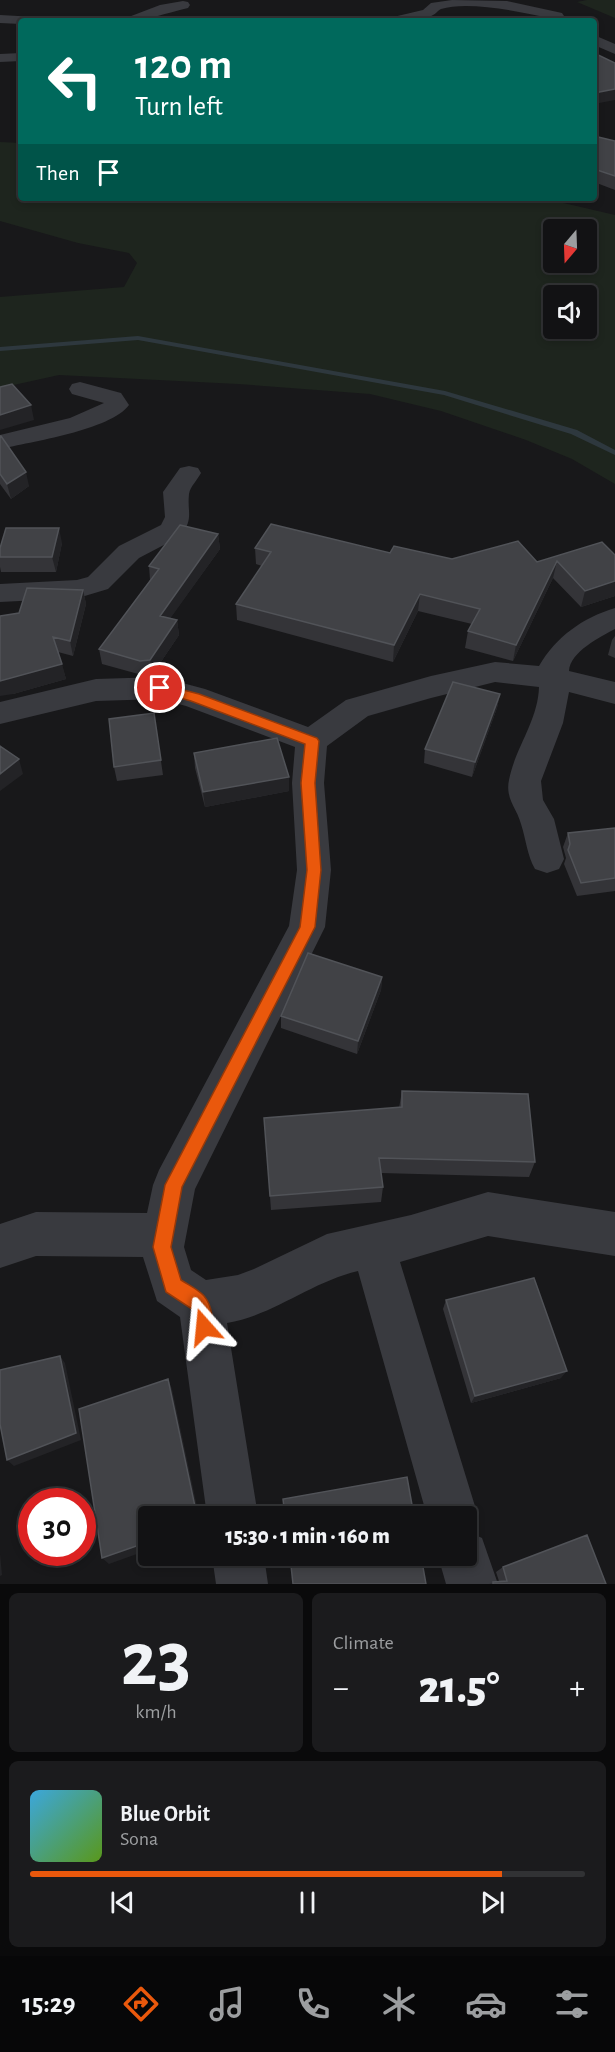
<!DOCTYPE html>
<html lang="en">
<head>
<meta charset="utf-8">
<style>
	:root { --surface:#121214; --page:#1b1b1d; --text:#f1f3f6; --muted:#9c9ea0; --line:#313234; --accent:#ea580c }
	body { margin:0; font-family:"Alegreya Sans",sans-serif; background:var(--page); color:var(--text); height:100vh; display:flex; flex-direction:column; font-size:22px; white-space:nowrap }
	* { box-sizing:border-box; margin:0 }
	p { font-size:20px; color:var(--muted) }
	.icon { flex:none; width:33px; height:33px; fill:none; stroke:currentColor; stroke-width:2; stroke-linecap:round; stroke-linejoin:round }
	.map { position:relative; height:1584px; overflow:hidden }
	.side { display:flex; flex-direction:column; gap:9px; padding:9px; background:#0a0a0b; flex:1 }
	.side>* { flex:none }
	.top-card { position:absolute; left:18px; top:18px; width:579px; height:183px; border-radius:6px; box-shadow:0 3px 9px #0003,0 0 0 2px var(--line); background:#00695c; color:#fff; overflow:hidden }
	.needle { width:39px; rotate:199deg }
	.buttons { position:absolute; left:543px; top:219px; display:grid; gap:12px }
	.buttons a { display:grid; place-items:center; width:54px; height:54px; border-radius:6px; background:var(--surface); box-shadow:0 3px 9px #0003,0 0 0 2px var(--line); font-size:30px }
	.speed { position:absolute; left:18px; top:1488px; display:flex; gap:12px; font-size:30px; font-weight:700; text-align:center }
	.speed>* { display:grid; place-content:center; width:78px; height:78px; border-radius:50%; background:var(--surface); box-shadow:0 3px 9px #0003,0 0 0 2px var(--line); line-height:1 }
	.speed .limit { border:9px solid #d22; background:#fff; color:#111 }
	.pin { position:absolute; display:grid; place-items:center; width:51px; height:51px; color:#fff; margin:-26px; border:3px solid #fff; border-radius:50%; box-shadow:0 2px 6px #0007 }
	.me { position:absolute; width:66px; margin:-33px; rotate:342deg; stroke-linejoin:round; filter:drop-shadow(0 0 4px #0008) }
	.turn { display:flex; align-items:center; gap:21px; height:126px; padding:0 18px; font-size:27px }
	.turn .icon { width:78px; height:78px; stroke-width:2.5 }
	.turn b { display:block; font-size:42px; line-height:51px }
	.then { display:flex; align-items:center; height:57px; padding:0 18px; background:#0003; gap:12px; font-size:22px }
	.big { font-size:45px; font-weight:800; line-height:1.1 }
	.side .tile { flex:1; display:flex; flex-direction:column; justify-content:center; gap:9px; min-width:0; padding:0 21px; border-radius:9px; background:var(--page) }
	.side .dial { align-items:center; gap:0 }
	.dial b { font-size:78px; line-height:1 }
	.song { display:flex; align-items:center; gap:18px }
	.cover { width:72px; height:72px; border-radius:9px; background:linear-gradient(135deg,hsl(200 70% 55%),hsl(90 70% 35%)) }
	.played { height:6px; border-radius:3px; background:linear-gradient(90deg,var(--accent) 85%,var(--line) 85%) }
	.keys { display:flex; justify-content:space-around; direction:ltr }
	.heat { display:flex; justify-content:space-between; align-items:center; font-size:33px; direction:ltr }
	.side .tiles { flex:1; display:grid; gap:9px; grid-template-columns:1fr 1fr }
	.tile:last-child { grid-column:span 2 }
	.trip { position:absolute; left:138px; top:1506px; width:339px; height:60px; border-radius:6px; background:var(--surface); box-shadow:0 3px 9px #0003,0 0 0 2px var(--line); font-weight:800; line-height:60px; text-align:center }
	.tabs { display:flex; height:96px; justify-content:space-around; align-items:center; background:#070708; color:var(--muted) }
	.tabs .icon { width:42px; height:42px }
	.tabs .selected { color:var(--accent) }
	.tabs b { font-size:27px; color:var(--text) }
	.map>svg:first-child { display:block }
	.green { fill:#1e251e; fill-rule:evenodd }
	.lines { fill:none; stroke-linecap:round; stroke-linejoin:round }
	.stream { fill:#2e383e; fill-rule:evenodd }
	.minor { fill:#393a3f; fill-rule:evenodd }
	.wall { fill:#343438 }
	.shaded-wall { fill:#232326 }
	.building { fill:#414246; stroke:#515358; stroke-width:1.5 }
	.route { fill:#ea580c; stroke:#983908; stroke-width:1.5 }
</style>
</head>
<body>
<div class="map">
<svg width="615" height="1584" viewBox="0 0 615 1584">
	<rect width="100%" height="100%" fill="#18181a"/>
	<path class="green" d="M 587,0 L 615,0 L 615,18 L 577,2 Z
		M 0,142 L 21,143 L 21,198 L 542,198 L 615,215 L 615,484 L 572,459 L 526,440 L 441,411 L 370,394 L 238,384 L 59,375 L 0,388 L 0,297 L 124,287 L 137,263 L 129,253 L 78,243 L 0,221 ZM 554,230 L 586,230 L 586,262 L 554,262 ZM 554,296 L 586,296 L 586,328 L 554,328 Z"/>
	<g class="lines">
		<path class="stream" d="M 138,336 L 445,391 L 577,430 L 615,450 L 615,455 L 571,434 L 444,395 L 138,340 L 0,351 L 0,347 Z"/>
		<path class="minor" d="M 452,0 L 507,1 L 562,13 L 564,16 L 557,20 C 527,13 469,0 441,9 C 437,11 437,13 433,15 C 421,23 402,21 387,21 L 389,18 L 423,10 L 431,3 Z
			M 183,1 L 188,2 L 190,5 L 188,8 C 166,13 146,21 124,21 L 126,18 L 160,5 Z
			M 0,15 L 36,17 L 43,21 L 21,21 L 21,24 L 0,23 Z
			M 594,35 L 615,44 L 615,54 L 594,45 Z
			M 21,53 L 21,61 L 0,62 L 0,54 Z
			M 80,382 L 121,393 L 129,405 C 111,430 30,442 0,449 L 0,435 L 70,418 L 104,403 L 72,394 L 69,389 L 72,384 Z
			M 189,466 L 198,468 L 201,473 C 198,479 190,487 189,494 C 187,513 194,517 181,536 L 139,558 L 108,589 L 78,598 L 0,602 L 0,584 L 77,580 L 88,577 L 119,546 L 161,525 L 165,517 L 163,492 L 180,468 Z
			M 615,608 L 615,629 C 600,637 570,652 569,671 L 615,682 L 615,704 L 569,692 L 563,723 L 541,781 L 543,800 L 554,819 L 564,859 L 559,869 L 547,873 L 535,869 C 527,855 526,839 521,824 C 517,808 505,799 509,780 C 515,748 538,721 539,687 L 495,682 L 431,698 L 368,716 L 327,746 L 324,783 L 331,870 L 325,927 L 195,1189 L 184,1247 L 191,1270 L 206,1280 L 238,1275 L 254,1269 L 327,1234 L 411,1215 L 488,1192 L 615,1212 L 615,1256 L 488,1236 L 400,1262 L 478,1516 L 471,1533 L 482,1538 L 498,1584 L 446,1584 L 438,1556 L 466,1556 L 466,1516 L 427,1516 L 358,1271 C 311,1282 274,1315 227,1323 L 258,1516 L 207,1516 L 180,1317 L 157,1301 L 143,1257 L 36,1256 L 0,1268 L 0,1224 L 36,1212 L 147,1213 L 153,1185 L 159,1170 L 289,926 L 297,870 L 292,783 L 295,747 L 186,706 L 160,699 L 96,701 L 0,724 L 0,702 L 96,679 L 160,677 L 205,689 L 308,727 L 346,700 L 431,676 L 495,662 L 539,666 C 556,637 582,618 615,608 Z
			M 212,1556 L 264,1556 L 268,1584 L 216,1584 Z"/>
	</g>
	<path class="wall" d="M 594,136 L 615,141 L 615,190 L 594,182 Z
		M 0,436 L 29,486 L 11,499 L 0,484 Z
		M 218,534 L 220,549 L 170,618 L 177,620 L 179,635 L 152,675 L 142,675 L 102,664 L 99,649 L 150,580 L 149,566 Z
		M 62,543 L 56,572 L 1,572 L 0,567 L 0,548 Z
		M 255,548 L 390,553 L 452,559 L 537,562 L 615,555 L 615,596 L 581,607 L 553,578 L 513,661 L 465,648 L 468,631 L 472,624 L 418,611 L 393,662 L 237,620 L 236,604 L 262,566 L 256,564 Z
		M 83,590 L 86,604 L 73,656 L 58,652 L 66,679 L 13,694 L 19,613 Z
		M 615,636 L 615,658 L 608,655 L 612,640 Z
		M 500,694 L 497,708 L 472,777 L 424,763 L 425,749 Z
		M 154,713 L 163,775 L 117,781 L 114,767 Z
		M 194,753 L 289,777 L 289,791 L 205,807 L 195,768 Z
		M 615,828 L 615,891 L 577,896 L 564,864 L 566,858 L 563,847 L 568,833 Z
		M 382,977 L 381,990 L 357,1054 L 281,1028 L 281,1016 Z
		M 402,1091 L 535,1162 L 529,1177 L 381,1173 L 383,1187 L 381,1202 L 271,1210 L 264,1118 L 399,1108 Z
		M 446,1300 L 561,1378 L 471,1403 L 443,1309 Z
		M 503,1567 L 606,1584 L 489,1584 L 493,1582 L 499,1581 L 496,1572 Z"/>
	<path class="shaded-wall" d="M 615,89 L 615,100 L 594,104 L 594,93 Z
		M 31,405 L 34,420 L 0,430 L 0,415 Z
		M 26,472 L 29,486 L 11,499 L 7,484 Z
		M 59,528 L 62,543 L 56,572 L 52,557 Z
		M 218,534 L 220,549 L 162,630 L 160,616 Z
		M 557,561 L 553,578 L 513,661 L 516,645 Z
		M 615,581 L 615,596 L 581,607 L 585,591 Z
		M 83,590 L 86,604 L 73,656 L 70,641 Z
		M 420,594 L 418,611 L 393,662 L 394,645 Z
		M 177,620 L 179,635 L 152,675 L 150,660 Z
		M 62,664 L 66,679 L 13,694 L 0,696 L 0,681 Z
		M 500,694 L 497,708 L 472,777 L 475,762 Z
		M 19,759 L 23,774 L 0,791 L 0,774 Z
		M 289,777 L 289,791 L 205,807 L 203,792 Z
		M 382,977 L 381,990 L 357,1054 L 358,1041 Z
		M 60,1356 L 65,1363 L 81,1440 L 14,1466 L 7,1460 Z
		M 567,1371 L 561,1378 L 471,1403 L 475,1396 Z
		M 168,1379 L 172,1389 L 199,1516 L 197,1516 Z
		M 148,1542 L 148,1550 L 109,1564 L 102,1558 Z
		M 0,1554 L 2,1575 L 0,1576 Z"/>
	<path class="building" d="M 594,53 L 615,63 L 615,89 L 594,93 Z
		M 594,136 L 615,141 L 615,176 L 594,169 Z
		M 12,384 L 31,405 L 0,415 L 0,387 Z
		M 0,436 L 1,436 L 26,472 L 7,484 L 0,474 Z
		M 271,524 L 390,553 L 394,546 L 452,559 L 518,541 L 537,562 L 602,542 L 615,555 L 615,581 L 585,591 L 557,561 L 516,645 L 468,631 L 480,609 L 420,594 L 394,645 L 236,604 L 271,552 L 255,548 Z
		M 180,525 L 218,534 L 160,616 L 177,620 L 150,660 L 140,661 L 99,649 L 159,569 L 149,566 Z
		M 6,528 L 59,528 L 52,557 L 0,557 L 0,548 Z
		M 27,588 L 83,590 L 70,641 L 53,637 L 62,664 L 0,681 L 0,616 L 19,613 Z
		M 453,682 L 500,694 L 475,762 L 425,749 Z
		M 154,713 L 161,760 L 114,767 L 109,719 Z
		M 277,738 L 289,777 L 203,792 L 194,753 Z
		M 0,746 L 19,759 L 0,774 Z
		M 615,828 L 615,878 L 581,883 L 568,850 L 570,844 L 568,833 Z
		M 308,953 L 382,977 L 358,1041 L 281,1016 Z
		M 402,1091 L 528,1094 L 535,1162 L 379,1158 L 383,1187 L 270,1196 L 264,1118 L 402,1107 Z
		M 534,1278 L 567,1371 L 475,1396 L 446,1300 Z
		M 60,1356 L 76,1433 L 7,1460 L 0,1424 L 0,1370 Z
		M 168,1379 L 197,1516 L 148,1516 L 148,1542 L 102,1558 L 79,1409 Z
		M 407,1477 L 414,1516 L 285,1516 L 283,1499 Z
		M 587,1535 L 606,1584 L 493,1584 L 493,1582 L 507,1581 L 503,1567 Z
		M 290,1556 L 421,1556 L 426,1584 L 293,1584 Z"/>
	<path class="route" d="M 160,684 L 199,694 L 317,738 L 319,741 L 315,783 L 321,870 L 315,927 L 182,1187 L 171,1247 L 181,1280 C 198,1291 208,1293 212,1315 C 213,1322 214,1327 211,1334 L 204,1337 L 197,1334 L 192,1309 L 166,1292 L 153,1247 L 165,1185 L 300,927 L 307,870 L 301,783 L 305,744 L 191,701 L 155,691 L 154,688 Z"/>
</svg>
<div class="buttons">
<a><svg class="needle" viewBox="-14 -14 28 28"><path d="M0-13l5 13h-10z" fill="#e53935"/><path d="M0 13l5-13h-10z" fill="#9c9ea0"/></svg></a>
<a><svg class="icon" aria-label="sound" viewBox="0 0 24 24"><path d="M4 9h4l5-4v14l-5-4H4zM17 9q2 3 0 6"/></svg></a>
</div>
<div class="speed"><div class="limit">30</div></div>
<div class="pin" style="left:160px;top:688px;background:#d93025"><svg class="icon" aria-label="arrive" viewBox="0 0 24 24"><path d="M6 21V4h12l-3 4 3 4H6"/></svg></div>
<svg class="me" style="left:204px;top:1327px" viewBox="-20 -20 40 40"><path d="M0-17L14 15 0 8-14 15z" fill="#ea580c" stroke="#fff" stroke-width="4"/></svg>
<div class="trip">15:30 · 1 min · 160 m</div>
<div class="top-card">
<div class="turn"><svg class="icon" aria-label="left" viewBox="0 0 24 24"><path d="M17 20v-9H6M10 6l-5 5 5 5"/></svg><div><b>120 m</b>Turn left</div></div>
<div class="then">Then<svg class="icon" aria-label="arrive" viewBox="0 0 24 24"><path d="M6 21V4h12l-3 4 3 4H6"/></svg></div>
</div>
</div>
<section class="side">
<div class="tiles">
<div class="tile dial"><b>23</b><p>km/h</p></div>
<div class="tile"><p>Climate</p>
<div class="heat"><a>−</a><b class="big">21.5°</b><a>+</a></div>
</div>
<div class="tile">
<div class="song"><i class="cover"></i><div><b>Blue Orbit</b><p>Sona</p></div></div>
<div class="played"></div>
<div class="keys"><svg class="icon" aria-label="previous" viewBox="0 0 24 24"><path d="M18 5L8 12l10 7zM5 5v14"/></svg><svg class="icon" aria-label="pause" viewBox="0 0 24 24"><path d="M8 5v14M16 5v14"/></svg><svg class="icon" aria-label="next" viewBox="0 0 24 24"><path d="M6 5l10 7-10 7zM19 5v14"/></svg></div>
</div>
</div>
</section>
<nav class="tabs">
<b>15:29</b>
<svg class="icon selected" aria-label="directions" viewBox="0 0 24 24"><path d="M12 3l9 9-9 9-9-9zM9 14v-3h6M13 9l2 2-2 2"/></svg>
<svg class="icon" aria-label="music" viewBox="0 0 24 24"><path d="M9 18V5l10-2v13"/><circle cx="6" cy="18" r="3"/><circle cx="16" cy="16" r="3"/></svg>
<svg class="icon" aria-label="phone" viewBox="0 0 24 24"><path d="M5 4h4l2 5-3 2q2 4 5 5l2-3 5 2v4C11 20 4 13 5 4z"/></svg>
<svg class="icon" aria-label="climate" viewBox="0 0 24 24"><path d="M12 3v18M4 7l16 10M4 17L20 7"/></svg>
<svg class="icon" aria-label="car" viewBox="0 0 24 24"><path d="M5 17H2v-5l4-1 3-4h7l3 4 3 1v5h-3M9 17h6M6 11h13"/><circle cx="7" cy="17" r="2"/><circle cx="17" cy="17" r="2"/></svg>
<svg class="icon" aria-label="filters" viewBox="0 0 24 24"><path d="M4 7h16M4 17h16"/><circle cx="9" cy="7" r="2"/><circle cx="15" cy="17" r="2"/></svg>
</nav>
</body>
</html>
